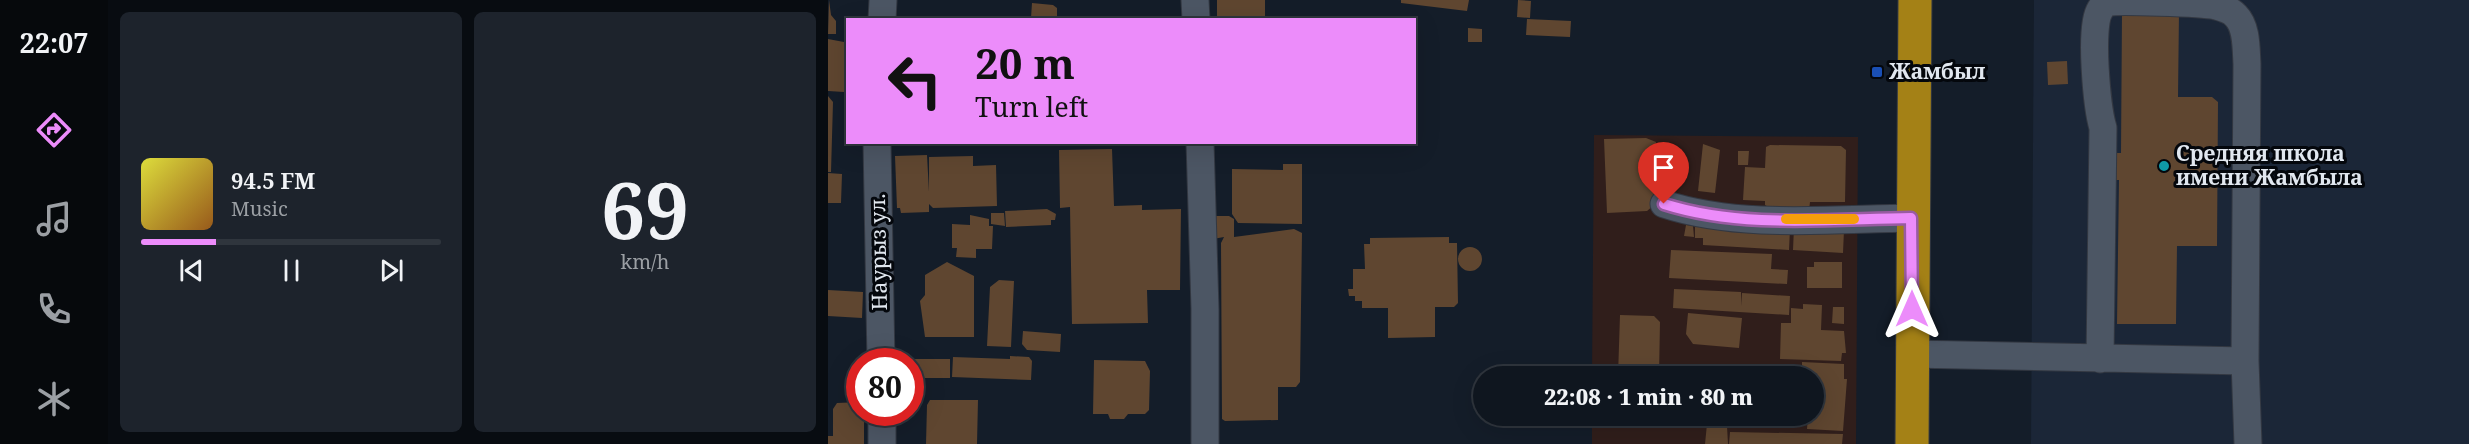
<!DOCTYPE html>
<html lang="en">
<head>
<meta charset="utf-8">
<style>
	:root { --surface:#0f161f; --page:#1d232c; --text:#f1f3f6; --muted:#9b9fa4; --line:#2f353d; --accent:#ec8cfa }
	body { margin:0; font-family:"Noto Serif",serif; background:var(--page); color:var(--text); height:100vh; display:flex; flex-direction:column; font-size:22px; white-space:nowrap }
	* { box-sizing:border-box; margin:0 }
	p { font-size:20px; color:var(--muted) }
	.icon { flex:none; width:33px; height:33px; fill:none; stroke:currentColor; stroke-width:2; stroke-linecap:round; stroke-linejoin:round }
	.map { position:relative; flex:1; overflow:hidden }
	.panel { display:flex; flex-direction:column; gap:12px; padding:12px; background:#080c11; width:720px }
	.panel>* { flex:none }
	.top-card { position:absolute; left:18px; top:18px; width:570px; height:126px; border-radius:0px; box-shadow:0 6px 24px #0002,0 0 0 2px var(--line); background:#ec8cfa; color:#111; overflow:hidden }
	.speed { position:absolute; left:18px; top:348px; display:flex; gap:12px; font-size:30px; font-weight:700; text-align:center }
	.speed>* { display:grid; place-content:center; width:78px; height:78px; border-radius:50%; background:var(--surface); box-shadow:0 6px 24px #0002,0 0 0 2px var(--line); line-height:1 }
	.speed .limit { border:9px solid #d22; background:#fff; color:#111 }
	.pin { position:absolute; display:grid; place-items:center; width:51px; height:51px; color:#fff; margin:-62px -26px; border-radius:50% 50% 50% 0; rotate:-45deg; box-shadow:0 0 6px #0007 }
	.pin .icon { rotate:45deg }
	.me { position:absolute; width:66px; margin:-33px; rotate:0deg; stroke-linejoin:round; filter:drop-shadow(0 0 4px #0008) }
	.turn { display:flex; align-items:center; gap:21px; height:126px; padding:0 30px; font-size:27px }
	.turn .icon { width:78px; height:78px; stroke-width:2.5 }
	.turn b { display:block; font-size:42px; line-height:51px }
	.panel .widget { flex:1; display:flex; flex-direction:column; justify-content:center; gap:9px; min-width:0; padding:0 21px; border-radius:9px; background:var(--page) }
	.panel .dial { align-items:center; gap:0 }
	.dial b { font-size:78px; line-height:1 }
	.song { display:flex; align-items:center; gap:18px }
	.cover { width:72px; height:72px; border-radius:9px; background:linear-gradient(135deg,hsl(60 70% 55%),hsl(30 70% 35%)) }
	.played { height:6px; border-radius:3px; background:linear-gradient(90deg,var(--accent) 25%,var(--line) 25%) }
	.keys { display:flex; justify-content:space-around; direction:ltr }
	.panel .tiles { flex:1; display:grid; gap:12px; grid-template-columns:repeat(2,1fr) }
	.trip { position:absolute; left:645px; top:366px; width:351px; height:60px; border-radius:30px; background:var(--surface); box-shadow:0 6px 24px #0002,0 0 0 2px var(--line); font-weight:800; line-height:60px; text-align:center }
	main { display:flex; flex:1; min-height:0 }
	.dock { display:flex; flex-direction:column; width:108px; justify-content:space-around; align-items:center; background:#06090c; color:var(--muted) }
	.dock .icon { width:42px; height:42px }
	.dock .on { color:var(--accent) }
	.dock b { font-size:27px; color:var(--text) }
	.map>svg:first-child { display:block }
	.commercial { fill:#301e1b }
	.built { fill:#1b2637 }
	.building { fill:#5f4630 }
	.lines { fill:none; stroke-linecap:round; stroke-linejoin:round }
	.minor-casing { stroke:#333842; stroke-width:29 }
	.highway-casing { stroke:#333842; stroke-width:35 }
	.minor { stroke:#4c5664; stroke-width:27 }
	.highway { stroke:#a48116; stroke-width:33 }
	.route-casing { stroke:#995ba2; stroke-width:15 }
	.route { stroke:#ec8cfa; stroke-width:10 }
	.slow { stroke:#f59e0b; stroke-width:10 }
	.transit-dot { fill:#1a4fb4; stroke:#04070c; stroke-width:2 }
	.culture-dot { fill:#0f9aa8; stroke:#04070c; stroke-width:2 }
	.labels { text-anchor:middle; stroke-width:6; stroke-linejoin:round; paint-order:stroke }
	.poi-label { font-size:21px; font-weight:bold; fill:#e1e7ef; stroke:#04070c; text-anchor:start }
	.street-label { font-size:21px; fill:#e1e7ef; stroke:#04070c }
</style>
</head>
<body>
<main>
<nav class="dock">
<b>22:07</b>
<svg class="icon on" aria-label="directions" viewBox="0 0 24 24"><path d="M12 3l9 9-9 9-9-9zM9 14v-3h6M13 9l2 2-2 2"/></svg>
<svg class="icon" aria-label="music" viewBox="0 0 24 24"><path d="M9 18V5l10-2v13"/><circle cx="6" cy="18" r="3"/><circle cx="16" cy="16" r="3"/></svg>
<svg class="icon" aria-label="phone" viewBox="0 0 24 24"><path d="M5 4h4l2 5-3 2q2 4 5 5l2-3 5 2v4C11 20 4 13 5 4z"/></svg>
<svg class="icon" aria-label="climate" viewBox="0 0 24 24"><path d="M12 3v18M4 7l16 10M4 17L20 7"/></svg>
</nav>
<section class="panel">
<div class="tiles">
<div class="widget">
<div class="song"><i class="cover"></i><div><b>94.5 FM</b><p>Music</p></div></div>
<div class="played"></div>
<div class="keys"><svg class="icon" aria-label="previous" viewBox="0 0 24 24"><path d="M18 5L8 12l10 7zM5 5v14"/></svg><svg class="icon" aria-label="pause" viewBox="0 0 24 24"><path d="M8 5v14M16 5v14"/></svg><svg class="icon" aria-label="next" viewBox="0 0 24 24"><path d="M6 5l10 7-10 7zM19 5v14"/></svg></div>
</div>
<div class="widget dial"><b>69</b><p>km/h</p></div>
</div>
</section>
<div class="map">
<svg width="1641" height="444" viewBox="0 0 1641 444">
	<rect width="100%" height="100%" fill="#141d29"/>
	<path class="commercial" d="M 766,135 L 1030,137 L 1028,444 L 764,444 L 764,416 L 986,416 L 986,376 L 764,376 Z"/>
	<path class="built" d="M 1206,0 L 1641,0 L 1641,444 L 1203,444 Z"/>
	<path class="building" d="M 1,0 L 3,15 L 8,21 L 8,34 L 0,34 Z
		M 389,0 L 437,0 L 437,20 L 389,20 Z
		M 573,0 L 641,0 L 639,11 L 573,3 Z
		M 690,0 L 703,1 L 702,18 L 689,17 Z
		M 204,3 L 225,5 L 229,8 L 229,20 L 203,18 Z
		M 1294,11 L 1351,12 L 1350,97 L 1384,97 L 1390,102 L 1389,246 L 1349,246 L 1348,324 L 1289,324 L 1291,180 L 1284,180 L 1284,153 L 1293,153 Z
		M 699,19 L 743,21 L 742,37 L 698,35 Z
		M 640,28 L 654,29 L 654,42 L 640,42 Z
		M 0,39 L 16,42 L 16,92 L 0,91 Z
		M 1239,61 L 1240,84 L 1220,85 L 1219,62 Z
		M 0,96 L 5,102 L 3,172 L 0,172 Z
		M 818,138 L 828,142 L 826,205 L 819,211 L 779,213 L 776,139 Z
		M 875,144 L 892,150 L 887,193 L 870,191 Z
		M 942,145 L 1013,146 L 1018,150 L 1017,202 L 982,202 L 981,210 L 942,208 L 937,205 L 937,201 L 915,200 L 917,167 L 937,168 L 938,147 Z
		M 284,149 L 286,206 L 314,205 L 314,210 L 353,209 L 352,290 L 319,290 L 320,323 L 244,324 L 242,207 L 232,208 L 231,150 Z
		M 910,151 L 921,151 L 920,165 L 910,165 Z
		M 99,155 L 101,192 L 101,157 L 145,156 L 145,166 L 168,165 L 169,206 L 105,208 L 101,204 L 101,212 L 73,213 L 72,208 L 69,208 L 67,156 Z
		M 455,164 L 474,164 L 474,224 L 410,223 L 404,214 L 404,169 L 455,170 Z
		M 0,173 L 14,174 L 13,203 L 0,203 Z
		M 219,209 L 228,214 L 227,220 L 223,220 L 223,225 L 178,227 L 177,211 Z
		M 163,213 L 176,213 L 177,226 L 163,224 Z
		M 142,215 L 161,219 L 161,226 L 165,226 L 164,249 L 148,249 L 148,258 L 128,257 L 129,248 L 124,248 L 124,224 L 142,225 Z
		M 385,216 L 401,216 L 406,219 L 406,237 L 466,229 L 474,233 L 472,382 L 468,387 L 450,387 L 450,420 L 397,421 L 394,419 L 393,243 L 396,237 L 385,239 Z
		M 867,223 L 962,229 L 961,250 L 875,245 L 875,238 L 867,238 Z
		M 858,225 L 865,226 L 866,237 L 856,236 Z
		M 966,227 L 1016,230 L 1015,253 L 965,250 Z
		M 621,237 L 621,243 L 629,243 L 630,303 L 626,307 L 607,307 L 607,337 L 560,338 L 560,308 L 534,308 L 534,301 L 527,301 L 527,296 L 521,296 L 520,289 L 525,289 L 525,269 L 537,269 L 536,244 L 542,244 L 542,238 Z
		M630 259a12 12 0 1 1 24 0a12 12 0 1 1-24 0Z
		M 843,250 L 944,254 L 943,269 L 960,270 L 959,284 L 841,278 Z
		M 119,262 L 146,276 L 146,337 L 97,337 L 92,301 L 97,295 L 97,275 Z
		M 986,262 L 1014,262 L 1014,288 L 979,288 L 979,267 L 986,267 Z
		M 171,280 L 186,281 L 183,347 L 159,346 L 162,287 Z
		M 846,289 L 913,292 L 913,306 L 914,293 L 962,296 L 961,315 L 845,308 Z
		M 0,290 L 35,292 L 34,318 L 0,316 Z
		M 975,304 L 994,305 L 993,330 L 1016,331 L 1018,353 L 1014,353 L 1013,361 L 952,359 L 953,323 L 963,323 L 963,308 L 975,309 Z
		M 1005,307 L 1016,307 L 1016,324 L 1004,323 Z
		M 860,313 L 914,318 L 911,348 L 865,344 L 858,334 Z
		M 792,315 L 826,316 L 832,322 L 831,376 L 790,376 Z
		M 195,331 L 233,334 L 232,352 L 199,350 L 194,344 Z
		M 182,356 L 201,357 L 204,361 L 203,380 L 124,377 L 125,357 L 182,359 Z
		M 74,359 L 122,359 L 122,378 L 82,378 L 82,362 L 74,362 Z
		M 266,360 L 317,361 L 322,371 L 321,410 L 317,414 L 300,414 L 296,419 L 282,419 L 280,414 L 265,414 Z
		M 974,362 L 1016,364 L 1016,379 L 1019,379 L 1015,431 L 979,429 L 980,416 L 986,416 L 986,376 L 974,376 Z
		M 102,400 L 150,400 L 149,444 L 98,444 L 99,405 Z
		M 32,402 L 32,412 L 36,412 L 36,444 L 0,444 L 0,436 L 5,436 L 5,409 L 9,403 Z
		M 789,416 L 852,416 L 852,424 L 788,423 Z
		M 879,424 L 899,426 L 900,444 L 877,444 Z
		M 902,432 L 1015,434 L 1014,444 L 901,444 Z"/>
	<g class="lines">
		<g class="minor-casing">
			<path id="minor" d="M 367,0 L 368,20
				M 54,20 L 55,0
				M 49,142 L 53,362
				M 372,142 L 377,309 L 377,444
				M 836,204 C 912,229 1004,219 1083,218
				M 1084,354 L 1417,361
				M 1272,359 L 1275,128 C 1269,108 1261,26 1272,10 C 1273,7 1276,5 1278,3 C 1287,0 1376,3 1388,6 C 1395,8 1403,10 1408,16 C 1419,27 1418,49 1419,64 L 1417,361 L 1420,444
				M 54,412 L 54,444"/>
		</g>
		<g class="highway-casing">
			<path id="highway" d="M 1084,444 L 1087,0"/>
		</g>
		<use href="#minor" class="minor"/>
		<use href="#highway" class="highway"/>
	</g>
	<g class="lines">
		<g class="route-casing">
			<path id="route" d="M 836,204 C 914,229 1003,219 1083,218 L 1084,309"/>
		</g>
		<use href="#route" class="route"/>
		<path class="slow" d="M 958,219 L 1026,219"/>
	</g>
	<rect class="transit-dot" x="1043" y="66" width="12" height="12" rx="3"/>
	<circle class="culture-dot" cx="1336" cy="166" r="6"/>
	<g class="labels">
		<g class="poi-label">
			<text x="1061" y="79">Жамбыл</text>
			<text x="1348" y="161">Средняя школа<tspan x="1348" dy="24">имени Жамбыла</tspan></text>
		</g>
		<g class="street-label">
			<text transform="translate(51 252) rotate(-91)" y="7">Наурыз ул.</text>
		</g>
	</g>
</svg>
<div class="speed"><div class="limit">80</div></div>
<div class="pin" style="left:836px;top:204px;background:#d93025"><svg class="icon" aria-label="arrive" viewBox="0 0 24 24"><path d="M6 21V4h12l-3 4 3 4H6"/></svg></div>
<svg class="me" style="left:1084px;top:309px" viewBox="-20 -20 40 40"><path d="M0-17L14 15 0 8-14 15z" fill="#ec8cfa" stroke="#fff" stroke-width="4"/></svg>
<div class="trip">22:08 · 1 min · 80 m</div>
<div class="top-card">
<div class="turn"><svg class="icon" aria-label="left" viewBox="0 0 24 24"><path d="M17 20v-9H6M10 6l-5 5 5 5"/></svg><div><b>20 m</b>Turn left</div></div>
</div>
</div>
</main>
</body>
</html>
